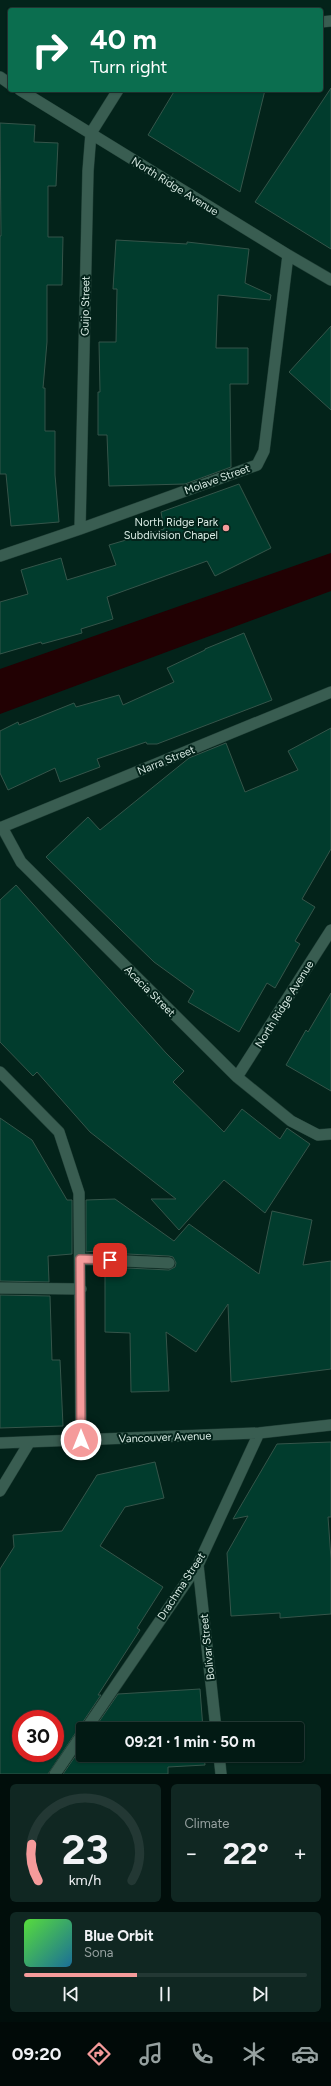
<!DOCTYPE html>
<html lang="en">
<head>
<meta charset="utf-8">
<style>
	:root { --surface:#021a14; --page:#102722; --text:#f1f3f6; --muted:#96a1a0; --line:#233834; --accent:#f59b9b }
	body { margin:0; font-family:Figtree,sans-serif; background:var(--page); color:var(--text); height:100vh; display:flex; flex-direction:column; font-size:15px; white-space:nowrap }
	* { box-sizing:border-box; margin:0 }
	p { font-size:13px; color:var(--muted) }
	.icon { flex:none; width:22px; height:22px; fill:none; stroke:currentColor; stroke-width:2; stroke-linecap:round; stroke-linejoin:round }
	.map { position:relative; height:1774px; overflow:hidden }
	.side { display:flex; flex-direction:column; gap:10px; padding:10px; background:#010e0b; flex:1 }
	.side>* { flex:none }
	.guide { position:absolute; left:8px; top:8px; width:315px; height:84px; border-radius:4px; box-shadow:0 1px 3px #0004,0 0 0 1px var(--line); background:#0b6e4f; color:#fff; overflow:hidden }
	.speed { position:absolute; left:12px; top:1710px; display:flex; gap:8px; font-size:20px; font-weight:700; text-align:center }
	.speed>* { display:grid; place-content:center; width:52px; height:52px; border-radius:50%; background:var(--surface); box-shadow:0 1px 3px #0004,0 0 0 1px var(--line); line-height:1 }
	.speed .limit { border:6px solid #d22; background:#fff; color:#111 }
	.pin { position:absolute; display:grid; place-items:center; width:34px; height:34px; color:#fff; margin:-17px; border-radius:8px; box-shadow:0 2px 6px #0006 }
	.me { position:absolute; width:44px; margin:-22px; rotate:0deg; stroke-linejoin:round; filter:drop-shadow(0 0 3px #0008) }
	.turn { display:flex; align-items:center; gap:14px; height:84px; padding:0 16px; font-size:18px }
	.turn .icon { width:52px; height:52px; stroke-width:2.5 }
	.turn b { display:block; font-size:28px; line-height:34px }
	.big { font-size:30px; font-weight:700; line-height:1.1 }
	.side .widget { flex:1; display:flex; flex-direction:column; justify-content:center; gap:6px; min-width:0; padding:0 14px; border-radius:6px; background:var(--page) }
	.side .dial { align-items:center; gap:0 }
	.dial svg { height:104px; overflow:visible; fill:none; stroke:var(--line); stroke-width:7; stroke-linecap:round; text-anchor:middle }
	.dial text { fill:var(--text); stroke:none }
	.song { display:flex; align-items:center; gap:12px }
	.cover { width:48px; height:48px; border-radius:6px; background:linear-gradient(135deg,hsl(110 70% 55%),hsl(200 70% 35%)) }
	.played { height:4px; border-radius:2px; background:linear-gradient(90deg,var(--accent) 40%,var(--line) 40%) }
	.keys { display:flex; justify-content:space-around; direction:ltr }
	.heat { display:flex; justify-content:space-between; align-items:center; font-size:22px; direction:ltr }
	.side .tiles { flex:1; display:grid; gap:10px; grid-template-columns:1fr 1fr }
	.widget:last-child { grid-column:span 2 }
	.trip { position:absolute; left:76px; top:1722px; width:228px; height:40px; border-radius:4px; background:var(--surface); box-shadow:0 1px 3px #0004,0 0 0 1px var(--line); font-weight:700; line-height:40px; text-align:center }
	.dock { display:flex; height:64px; justify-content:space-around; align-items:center; background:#010a08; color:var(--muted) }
	.dock .icon { width:28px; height:28px }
	.dock .current { color:var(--accent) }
	.dock b { font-size:18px; color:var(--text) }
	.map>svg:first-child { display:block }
	.water { fill:#220103 }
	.building { fill:#013c2d; stroke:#35554a; fill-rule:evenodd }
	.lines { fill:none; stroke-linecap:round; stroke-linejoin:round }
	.minor-casing { stroke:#213f36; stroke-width:12 }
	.minor { stroke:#395d51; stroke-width:11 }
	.route-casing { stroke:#9f6565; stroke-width:10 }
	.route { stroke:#f59b9b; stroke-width:7 }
	.poi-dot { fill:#f59b9b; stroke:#03231a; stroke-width:1.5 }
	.labels { text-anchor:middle; stroke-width:4; stroke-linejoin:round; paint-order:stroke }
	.street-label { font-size:11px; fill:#d9ebe4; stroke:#03231a }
	.poi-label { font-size:11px; fill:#d9ebe4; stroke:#03231a; text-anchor:end }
</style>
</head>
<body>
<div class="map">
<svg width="331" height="1774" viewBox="0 0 331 1774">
	<rect width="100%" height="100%" fill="#03231a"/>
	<path class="water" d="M 331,553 L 331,591 L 0,714 L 0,669 Z"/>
	<path class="building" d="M 331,88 L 331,249 L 255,202 Z
		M 175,90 L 265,90 L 240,192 L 148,135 Z
		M 0,123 L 35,125 L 34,142 L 58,143 L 56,186 L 48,186 L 48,237 L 63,237 L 62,285 L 47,285 L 47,342 L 43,388 L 45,388 L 45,431 L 55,431 L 55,475 L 59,522 L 11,526 L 6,474 L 0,474 L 0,236 L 1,236 Z
		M 116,240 L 187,244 L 187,242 L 249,249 L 245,283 L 271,295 L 270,300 L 218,295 L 216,348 L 248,348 L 248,384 L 230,384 L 231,467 L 185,484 L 109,486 L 107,435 L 98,435 L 98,392 L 100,392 L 99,342 L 116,342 L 117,289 L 113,289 Z
		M 331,326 L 331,410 L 289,372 Z
		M 239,484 L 271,548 L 215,576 L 207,561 L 107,597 L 113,619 L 81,629 L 82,633 L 42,644 L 41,642 L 0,654 L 0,602 L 28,594 L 21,570 L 61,558 L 67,580 L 116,565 L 109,545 L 164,529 L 161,512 Z
		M 244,633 L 272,700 L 157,744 L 147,744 L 146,742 L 97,759 L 100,767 L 60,782 L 55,768 L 8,790 L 0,773 L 0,731 L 18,722 L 19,725 L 74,703 L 76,707 L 119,695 L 123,705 L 174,682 L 167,668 L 205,650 L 205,649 Z
		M 331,728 L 331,849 L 302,899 L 315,907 L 295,941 L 300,944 L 275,988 L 267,983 L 239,1032 L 188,1002 L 194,991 L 154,962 L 46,857 L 88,817 L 100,830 L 189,758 L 226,743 L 245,792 L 298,770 L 288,751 Z
		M 16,885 L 166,1053 L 184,1071 L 173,1082 L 224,1132 L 242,1109 L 280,1139 L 287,1128 L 310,1144 L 265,1213 L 224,1180 L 179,1230 L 151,1199 L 176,1199 L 90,1132 L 37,1072 L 33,1076 L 0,1042 L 0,900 Z
		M 331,993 L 331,1091 L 286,1065 L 306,1030 L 308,1032 Z
		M 0,1118 L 32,1140 L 67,1200 L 72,1200 L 72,1254 L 48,1256 L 49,1282 L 0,1281 Z
		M 115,1199 L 174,1241 L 189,1224 L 259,1274 L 272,1211 L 312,1220 L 303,1265 L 331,1261 L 331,1369 L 231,1382 L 228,1304 L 196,1352 L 166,1332 L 169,1391 L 131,1392 L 130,1333 L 105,1332 L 105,1267 L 169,1270 L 175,1267 L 176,1263 L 173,1257 L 169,1256 L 106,1253 L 106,1250 L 86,1252 L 86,1200 Z
		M 0,1295 L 50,1296 L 52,1360 L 60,1360 L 63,1426 L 0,1428 Z
		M 331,1442 L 331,1517 L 328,1517 L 331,1559 L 331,1614 L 280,1618 L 280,1613 L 231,1616 L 227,1553 L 248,1516 L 233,1519 L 277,1444 Z
		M 155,1462 L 164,1498 L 125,1507 L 100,1546 L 163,1587 L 137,1628 L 140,1630 L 98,1695 L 101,1695 L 48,1774 L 0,1774 L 0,1569 L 14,1547 L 13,1535 L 62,1531 L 97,1475 ZM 21,1719 L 55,1719 L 55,1753 L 21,1753 Z
		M 200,1689 L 203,1729 L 94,1729 L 118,1694 Z
		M 83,1745 L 83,1755 L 204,1755 L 205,1765 L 168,1767 L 168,1774 L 63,1774 Z"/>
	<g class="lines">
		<g class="minor-casing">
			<path id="minor" d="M 321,22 L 331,21
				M 0,77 L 10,84
				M 20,90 L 288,255 L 331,280
				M 80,529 L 88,171 L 91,133 L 118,90
				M 0,556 L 80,529 L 257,465 L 264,451 L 288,255
				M 2,827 L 21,862 L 237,1077 L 291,1121 L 318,1135 L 331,1134
				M 0,828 L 331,692
				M 0,1072 L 59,1132 L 79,1193 L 81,1440
				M 237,1077 L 331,930
				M 80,1259 L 169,1263
				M 0,1288 L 81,1289
				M 0,1443 L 259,1433 L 331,1425
				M 0,1491 L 29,1443
				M 198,1565 L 216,1729
				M 86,1729 L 198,1565 L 259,1433
				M 219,1755 L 221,1774
				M 55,1774 L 83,1733"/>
		</g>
		<use href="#minor" class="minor"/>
	</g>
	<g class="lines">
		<g class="route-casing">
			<path id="route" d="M 81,1440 L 80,1259 L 110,1260"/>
		</g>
		<use href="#route" class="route"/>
	</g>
	<circle class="poi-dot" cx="226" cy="528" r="4"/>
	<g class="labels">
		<g class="street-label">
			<text transform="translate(175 186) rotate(32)" y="4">North Ridge Avenue</text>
			<text transform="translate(85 306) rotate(-89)" y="4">Guijo Street</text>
			<text transform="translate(217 479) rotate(-20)" y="4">Molave Street</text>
			<text transform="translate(166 760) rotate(-22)" y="4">Narra Street</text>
			<text transform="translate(150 991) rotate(45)" y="4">Acacia Street</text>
			<text transform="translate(284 1004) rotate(-58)" y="4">North Ridge Avenue</text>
			<text transform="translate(165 1437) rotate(-2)" y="4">Vancouver Avenue</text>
			<text transform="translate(181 1586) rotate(-57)" y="4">Drachma Street</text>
			<text transform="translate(207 1647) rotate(-96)" y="4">Bolivar Street</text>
		</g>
		<g class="poi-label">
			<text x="218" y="526">North Ridge Park<tspan x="218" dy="13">Subdivision Chapel</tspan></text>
		</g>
	</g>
</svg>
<div class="speed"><div class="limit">30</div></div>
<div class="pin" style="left:110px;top:1260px;background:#d93025"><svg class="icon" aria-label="arrive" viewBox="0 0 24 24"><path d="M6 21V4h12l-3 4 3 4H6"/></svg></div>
<svg class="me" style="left:81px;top:1440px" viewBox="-20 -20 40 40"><circle r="17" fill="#f59b9b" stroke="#fff" stroke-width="3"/><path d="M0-11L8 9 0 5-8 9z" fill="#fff"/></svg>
<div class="trip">09:21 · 1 min · 50 m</div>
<div class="guide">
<div class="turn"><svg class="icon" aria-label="right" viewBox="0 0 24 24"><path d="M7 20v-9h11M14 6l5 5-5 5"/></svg><div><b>40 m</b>Turn right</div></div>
</div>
</div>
<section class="side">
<div class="tiles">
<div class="widget dial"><svg viewBox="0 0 100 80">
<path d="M14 69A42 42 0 1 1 86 69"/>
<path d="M14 69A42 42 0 0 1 9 41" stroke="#f59b9b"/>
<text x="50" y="56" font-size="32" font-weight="700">23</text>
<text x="50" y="72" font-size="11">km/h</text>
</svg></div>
<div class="widget"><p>Climate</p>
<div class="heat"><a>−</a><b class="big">22°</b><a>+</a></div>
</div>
<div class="widget">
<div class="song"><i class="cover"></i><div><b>Blue Orbit</b><p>Sona</p></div></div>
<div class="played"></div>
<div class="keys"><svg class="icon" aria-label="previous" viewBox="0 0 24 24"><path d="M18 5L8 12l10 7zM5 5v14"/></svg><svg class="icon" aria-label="pause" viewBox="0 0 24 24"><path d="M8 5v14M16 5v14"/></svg><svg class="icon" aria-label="next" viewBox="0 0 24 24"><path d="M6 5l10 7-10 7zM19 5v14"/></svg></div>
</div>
</div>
</section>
<nav class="dock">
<b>09:20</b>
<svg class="icon current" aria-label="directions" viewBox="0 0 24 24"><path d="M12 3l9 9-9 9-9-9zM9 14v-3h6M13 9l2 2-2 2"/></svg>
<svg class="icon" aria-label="music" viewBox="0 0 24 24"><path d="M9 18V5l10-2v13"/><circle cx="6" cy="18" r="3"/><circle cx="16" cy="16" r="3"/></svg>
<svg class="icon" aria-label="phone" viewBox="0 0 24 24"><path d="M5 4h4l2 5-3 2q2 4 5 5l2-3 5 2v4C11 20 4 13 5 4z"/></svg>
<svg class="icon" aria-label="climate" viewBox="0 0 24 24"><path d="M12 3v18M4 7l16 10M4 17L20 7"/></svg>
<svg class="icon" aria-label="car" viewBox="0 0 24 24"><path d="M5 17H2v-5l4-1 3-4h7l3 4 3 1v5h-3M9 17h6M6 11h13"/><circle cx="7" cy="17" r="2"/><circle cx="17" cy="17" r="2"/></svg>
</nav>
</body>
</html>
